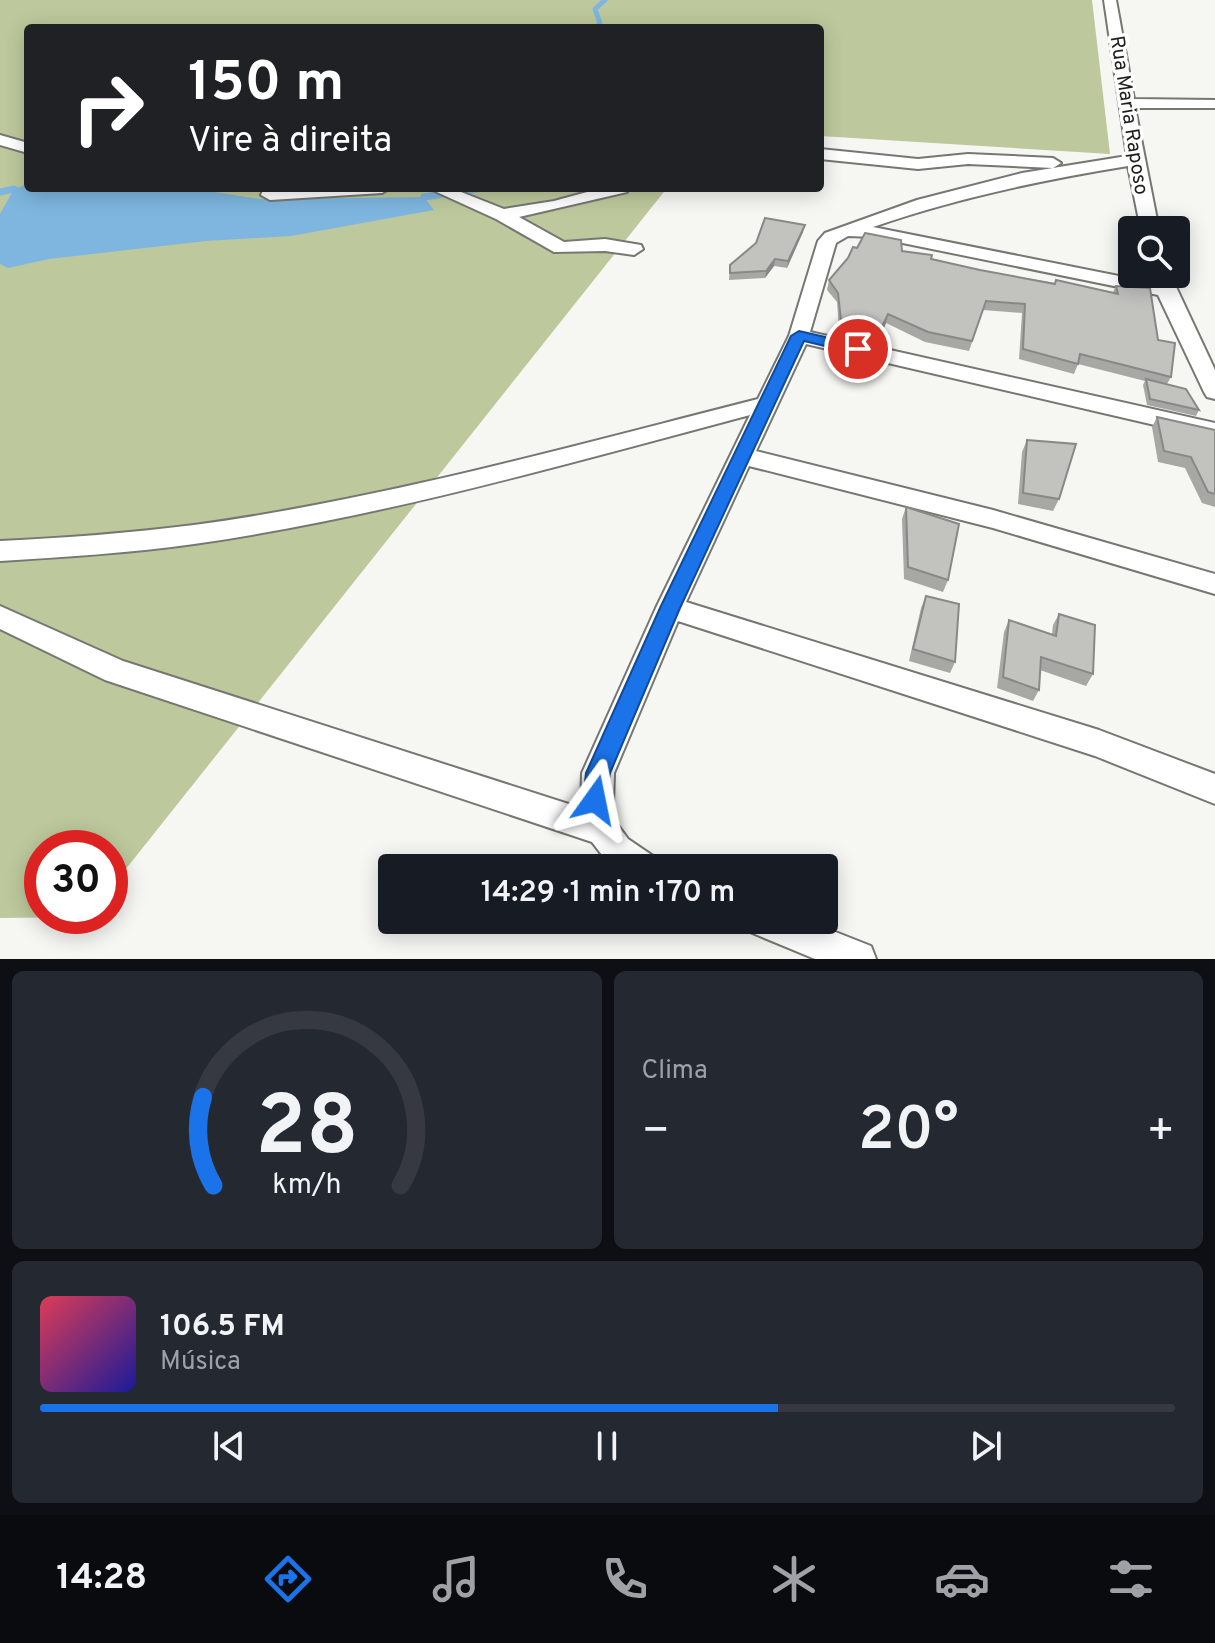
<!DOCTYPE html>
<html lang="pt">
<head>
<meta charset="utf-8">
<style>
	:root { --surface:#171b24; --page:#242831; --text:#f1f3f6; --muted:#9ea1a6; --line:#363941; --accent:#1a73e8 }
	body { margin:0; font-family:Overpass,sans-serif; background:var(--page); color:var(--text); height:100vh; display:flex; flex-direction:column; font-size:30px; white-space:nowrap }
	* { box-sizing:border-box; margin:0 }
	p { font-size:26px; color:var(--muted) }
	.icon { flex:none; width:44px; height:44px; fill:none; stroke:currentColor; stroke-width:2; stroke-linecap:round; stroke-linejoin:round }
	.map { position:relative; height:959px; overflow:hidden }
	.drawer { display:flex; flex-direction:column; gap:12px; padding:12px; background:#0d0f14; flex:1 }
	.drawer>* { flex:none }
	.top-card { position:absolute; left:24px; top:24px; width:800px; height:168px; border-radius:8px; box-shadow:0 4px 20px #0003; background:#202124; color:#fff; overflow:hidden }
	.fabs { position:absolute; left:1118px; top:216px; display:grid; gap:16px }
	.fabs a { display:grid; place-items:center; width:72px; height:72px; border-radius:8px; background:var(--surface); box-shadow:0 4px 20px #0003; font-size:40px }
	.speed { position:absolute; left:24px; top:830px; display:flex; gap:16px; font-size:40px; font-weight:700; text-align:center }
	.speed>* { display:grid; place-content:center; width:104px; height:104px; border-radius:50%; background:var(--surface); box-shadow:0 4px 20px #0003; line-height:1 }
	.speed .limit { border:12px solid #d22; background:#fff; color:#111 }
	.pin { position:absolute; display:grid; place-items:center; width:68px; height:68px; color:#fff; margin:-34px; border:4px solid #fff; border-radius:50%; box-shadow:0 2px 8px #0007 }
	.me { position:absolute; width:88px; margin:-44px; rotate:12deg; stroke-linejoin:round; filter:drop-shadow(0 0 6px #0008) }
	.turn { display:flex; align-items:center; gap:28px; height:168px; padding:0 32px; font-size:36px }
	.turn .icon { width:104px; height:104px; stroke-width:2.5 }
	.turn b { display:block; font-size:56px; line-height:68px }
	.big { font-size:60px; font-weight:600; line-height:1.1 }
	.drawer .card { flex:1; display:flex; flex-direction:column; justify-content:center; gap:12px; min-width:0; padding:0 28px; border-radius:12px; background:var(--page) }
	.drawer .dial { align-items:center; gap:0 }
	.dial svg { height:208px; overflow:visible; fill:none; stroke:var(--line); stroke-width:7; stroke-linecap:round; text-anchor:middle }
	.dial text { fill:var(--text); stroke:none }
	.song { display:flex; align-items:center; gap:24px }
	.cover { width:96px; height:96px; border-radius:12px; background:linear-gradient(135deg,hsl(350 70% 55%),hsl(240 70% 35%)) }
	.played { height:8px; border-radius:4px; background:linear-gradient(90deg,var(--accent) 65%,var(--line) 65%) }
	.keys { display:flex; justify-content:space-around; direction:ltr }
	.heat { display:flex; justify-content:space-between; align-items:center; font-size:44px; direction:ltr }
	.drawer .tiles { flex:1; display:grid; gap:12px; grid-template-columns:1fr 1fr }
	.card:last-child { grid-column:span 2 }
	.trip { position:absolute; left:378px; top:854px; width:460px; height:80px; border-radius:8px; background:var(--surface); box-shadow:0 4px 20px #0003; font-weight:600; line-height:80px; text-align:center }
	.menu { display:flex; height:128px; justify-content:space-around; align-items:center; background:#090b0e; color:var(--muted) }
	.menu .icon { width:56px; height:56px }
	.menu .selected { color:var(--accent) }
	.menu b { font-size:36px; color:var(--text) }
	.map>svg:first-child { display:block }
	.green { fill:#bdc99c }
	.water { fill:#7eb6df }
	.lines { fill:none; stroke-linecap:round; stroke-linejoin:round }
	.stream-far1 { stroke:#7eb6df; stroke-width:5 }
	.stream { stroke:#7eb6df; stroke-width:7 }
	.street-casing { stroke:#767773; stroke-width:4 }
	.street { fill:#fff; fill-rule:evenodd }
	.wall { fill:#a7a8a4 }
	.shaded-wall { fill:#888886 }
	.building { fill:#c2c3bf; stroke:#888886; stroke-width:2 }
	.route { fill:#1a73e8; stroke:#114b97; stroke-width:2 }
	.labels { text-anchor:middle; stroke-width:7; stroke-linejoin:round; paint-order:stroke }
	.far-street-label { font-size:20px; fill:#1e1e1d; stroke:#fff }
</style>
</head>
<body>
<div class="map">
<svg width="1215" height="959" viewBox="0 0 1215 959">
	<rect width="100%" height="100%" fill="#f6f7f3"/>
	<path class="green" d="M 0,0 L 1092,0 L 1110,154 L 820,136 L 820,28 L 28,28 L 28,188 L 667,188 L 110,889 L 110,848 L 42,848 L 42,916 L 88,917 L 0,918 Z"/>
	<path class="water" d="M 28,184 L 28,188 L 189,188 L 260,199 L 424,197 L 434,210 L 291,236 L 206,241 L 49,259 L 8,268 L 0,264 L 0,214 L 14,189 Z"/>
	<g class="lines">
		<path class="stream-far1" d="M 596,28 L 600,23 L 595,9 L 605,0"/>
		<path class="stream" d="M 0,192 L 14,189
			M 424,197 L 483,188"/>
		<g class="street-casing">
			<path id="street" d="M 1104,0 L 1116,0 L 1134,99 L 1215,100 L 1215,108 L 1135,108 L 1159,230 L 1141,230 L 1128,166 C 1041,180 957,198 873,227 L 1154,283 L 1154,274 L 1170,274 L 1215,370 L 1215,399 L 1207,397 L 1204,392 L 1158,295 L 873,237 L 848,236 L 836,243 L 810,332 L 1215,423 L 1215,439 L 806,344 L 756,451 L 993,510 L 1215,574 L 1215,594 L 993,528 L 749,466 L 686,602 L 1099,730 L 1215,774 L 1215,804 L 1095,756 L 678,621 L 614,773 L 613,804 L 617,824 L 628,839 L 653,856 L 658,868 L 612,868 L 592,842 L 105,680 L 0,629 L 0,606 L 123,661 L 581,808 L 582,773 L 656,608 L 750,415 C 566,464 382,517 194,544 C 129,553 65,557 0,561 L 0,541 C 65,538 130,533 194,525 C 385,499 572,446 758,399 L 789,336 L 818,241 L 825,233 L 917,200 L 1022,173 L 1127,156 Z
				M 0,135 L 28,143 L 28,153 L 0,145 Z
				M 820,149 L 918,159 L 968,154 L 1053,158 L 1061,163 L 1053,168 L 968,164 L 918,169 L 820,159 Z
				M 264,188 L 280,189 L 390,188 L 382,193 L 270,200 L 261,195 Z
				M 428,188 L 451,188 L 504,209 L 554,201 L 602,188 L 629,188 L 627,192 L 519,217 L 564,242 L 605,239 L 641,245 L 643,249 L 634,255 L 605,251 L 554,252 L 496,219 Z
				M 745,920 L 805,920 L 871,946 L 876,959 L 815,959 L 750,932 Z"/>
		</g>
		<use href="#street" class="street"/>
	</g>
	<path class="wall" d="M 803,232 L 787,268 L 774,266 L 765,278 L 729,280 L 730,265 Z
		M 902,251 L 980,270 L 1055,283 L 1056,280 L 1113,292 L 1116,286 L 1158,340 L 1171,377 L 1167,384 L 1199,410 L 1196,416 L 1147,405 L 1143,385 L 1145,381 L 1078,364 L 1074,374 L 1019,359 L 1022,313 L 983,310 L 969,351 L 925,342 L 886,323 L 879,339 L 839,330 L 837,302 L 827,290 L 829,280 Z
		M 1157,417 L 1215,430 L 1215,507 L 1202,503 L 1185,468 L 1158,462 L 1152,427 Z
		M 1027,440 L 1059,499 L 1053,511 L 1018,504 L 1022,452 Z
		M 906,507 L 948,580 L 943,592 L 904,579 L 902,519 Z
		M 926,596 L 955,662 L 950,673 L 909,661 L 921,608 Z
		M 1059,614 L 1093,674 L 1086,686 L 1040,670 L 1039,690 L 1033,701 L 997,688 L 1004,632 L 1009,620 L 1052,634 L 1053,625 Z"/>
	<path class="shaded-wall" d="M 805,225 L 803,232 L 787,268 L 788,261 Z
		M 775,259 L 774,266 L 765,278 L 766,271 Z
		M 888,314 L 886,323 L 879,339 L 881,329 Z"/>
	<path class="building" d="M 765,218 L 805,225 L 788,261 L 775,259 L 766,271 L 730,273 L 730,265 L 756,243 Z
		M 865,233 L 901,240 L 902,251 L 932,255 L 931,259 L 980,270 L 1055,284 L 1056,280 L 1118,294 L 1116,286 L 1150,288 L 1158,340 L 1175,343 L 1171,377 L 1080,354 L 1078,364 L 1023,349 L 1025,304 L 986,301 L 972,341 L 928,332 L 888,314 L 881,329 L 841,320 L 838,293 L 829,280 L 848,258 L 853,247 L 857,248 Z
		M 1146,379 L 1186,389 L 1199,410 L 1150,399 Z
		M 1157,417 L 1215,430 L 1215,494 L 1208,492 L 1191,457 L 1164,451 Z
		M 1027,440 L 1076,444 L 1059,499 L 1023,493 Z
		M 906,507 L 959,524 L 948,580 L 908,567 Z
		M 926,596 L 959,604 L 955,662 L 913,649 Z
		M 1059,614 L 1095,625 L 1093,674 L 1041,657 L 1039,690 L 1003,677 L 1009,620 L 1056,636 Z"/>
	<path class="route" d="M 799,331 L 864,346 L 866,349 L 858,354 L 804,341 L 680,608 L 610,773 L 604,808 L 595,812 L 587,808 L 583,800 L 586,773 L 660,608 L 791,336 Z"/>
	<g class="labels">
		<g class="far-street-label">
			<text transform="translate(1130 115) rotate(81)" y="7">Rua Maria Raposo</text>
		</g>
	</g>
</svg>
<div class="fabs">
<a><svg class="icon" aria-label="search" viewBox="0 0 24 24"><circle cx="10" cy="10" r="6"/><path d="M15 15l6 6"/></svg></a>
</div>
<div class="speed"><div class="limit">30</div></div>
<div class="pin" style="left:858px;top:349px;background:#d93025"><svg class="icon" aria-label="arrive" viewBox="0 0 24 24"><path d="M6 21V4h12l-3 4 3 4H6"/></svg></div>
<svg class="me" style="left:595px;top:800px" viewBox="-20 -20 40 40"><path d="M0-17L14 15 0 8-14 15z" fill="#1a73e8" stroke="#fff" stroke-width="4"/></svg>
<div class="trip">14:29 · 1 min · 170 m</div>
<div class="top-card">
<div class="turn"><svg class="icon" aria-label="right" viewBox="0 0 24 24"><path d="M7 20v-9h11M14 6l5 5-5 5"/></svg><div><b>150 m</b>Vire à direita</div></div>
</div>
</div>
<section class="drawer">
<div class="tiles">
<div class="card dial"><svg viewBox="0 0 100 80">
<path d="M14 69A42 42 0 1 1 86 69"/>
<path d="M14 69A42 42 0 0 1 10 35" stroke="#1a73e8"/>
<text x="50" y="56" font-size="32" font-weight="700">28</text>
<text x="50" y="72" font-size="11">km/h</text>
</svg></div>
<div class="card"><p>Clima</p>
<div class="heat"><a>−</a><b class="big">20°</b><a>+</a></div>
</div>
<div class="card">
<div class="song"><i class="cover"></i><div><b>106.5 FM</b><p>Música</p></div></div>
<div class="played"></div>
<div class="keys"><svg class="icon" aria-label="previous" viewBox="0 0 24 24"><path d="M18 5L8 12l10 7zM5 5v14"/></svg><svg class="icon" aria-label="pause" viewBox="0 0 24 24"><path d="M8 5v14M16 5v14"/></svg><svg class="icon" aria-label="next" viewBox="0 0 24 24"><path d="M6 5l10 7-10 7zM19 5v14"/></svg></div>
</div>
</div>
</section>
<nav class="menu">
<b>14:28</b>
<svg class="icon selected" aria-label="directions" viewBox="0 0 24 24"><path d="M12 3l9 9-9 9-9-9zM9 14v-3h6M13 9l2 2-2 2"/></svg>
<svg class="icon" aria-label="music" viewBox="0 0 24 24"><path d="M9 18V5l10-2v13"/><circle cx="6" cy="18" r="3"/><circle cx="16" cy="16" r="3"/></svg>
<svg class="icon" aria-label="phone" viewBox="0 0 24 24"><path d="M5 4h4l2 5-3 2q2 4 5 5l2-3 5 2v4C11 20 4 13 5 4z"/></svg>
<svg class="icon" aria-label="climate" viewBox="0 0 24 24"><path d="M12 3v18M4 7l16 10M4 17L20 7"/></svg>
<svg class="icon" aria-label="car" viewBox="0 0 24 24"><path d="M5 17H2v-5l4-1 3-4h7l3 4 3 1v5h-3M9 17h6M6 11h13"/><circle cx="7" cy="17" r="2"/><circle cx="17" cy="17" r="2"/></svg>
<svg class="icon" aria-label="filters" viewBox="0 0 24 24"><path d="M4 7h16M4 17h16"/><circle cx="9" cy="7" r="2"/><circle cx="15" cy="17" r="2"/></svg>
</nav>
</body>
</html>
